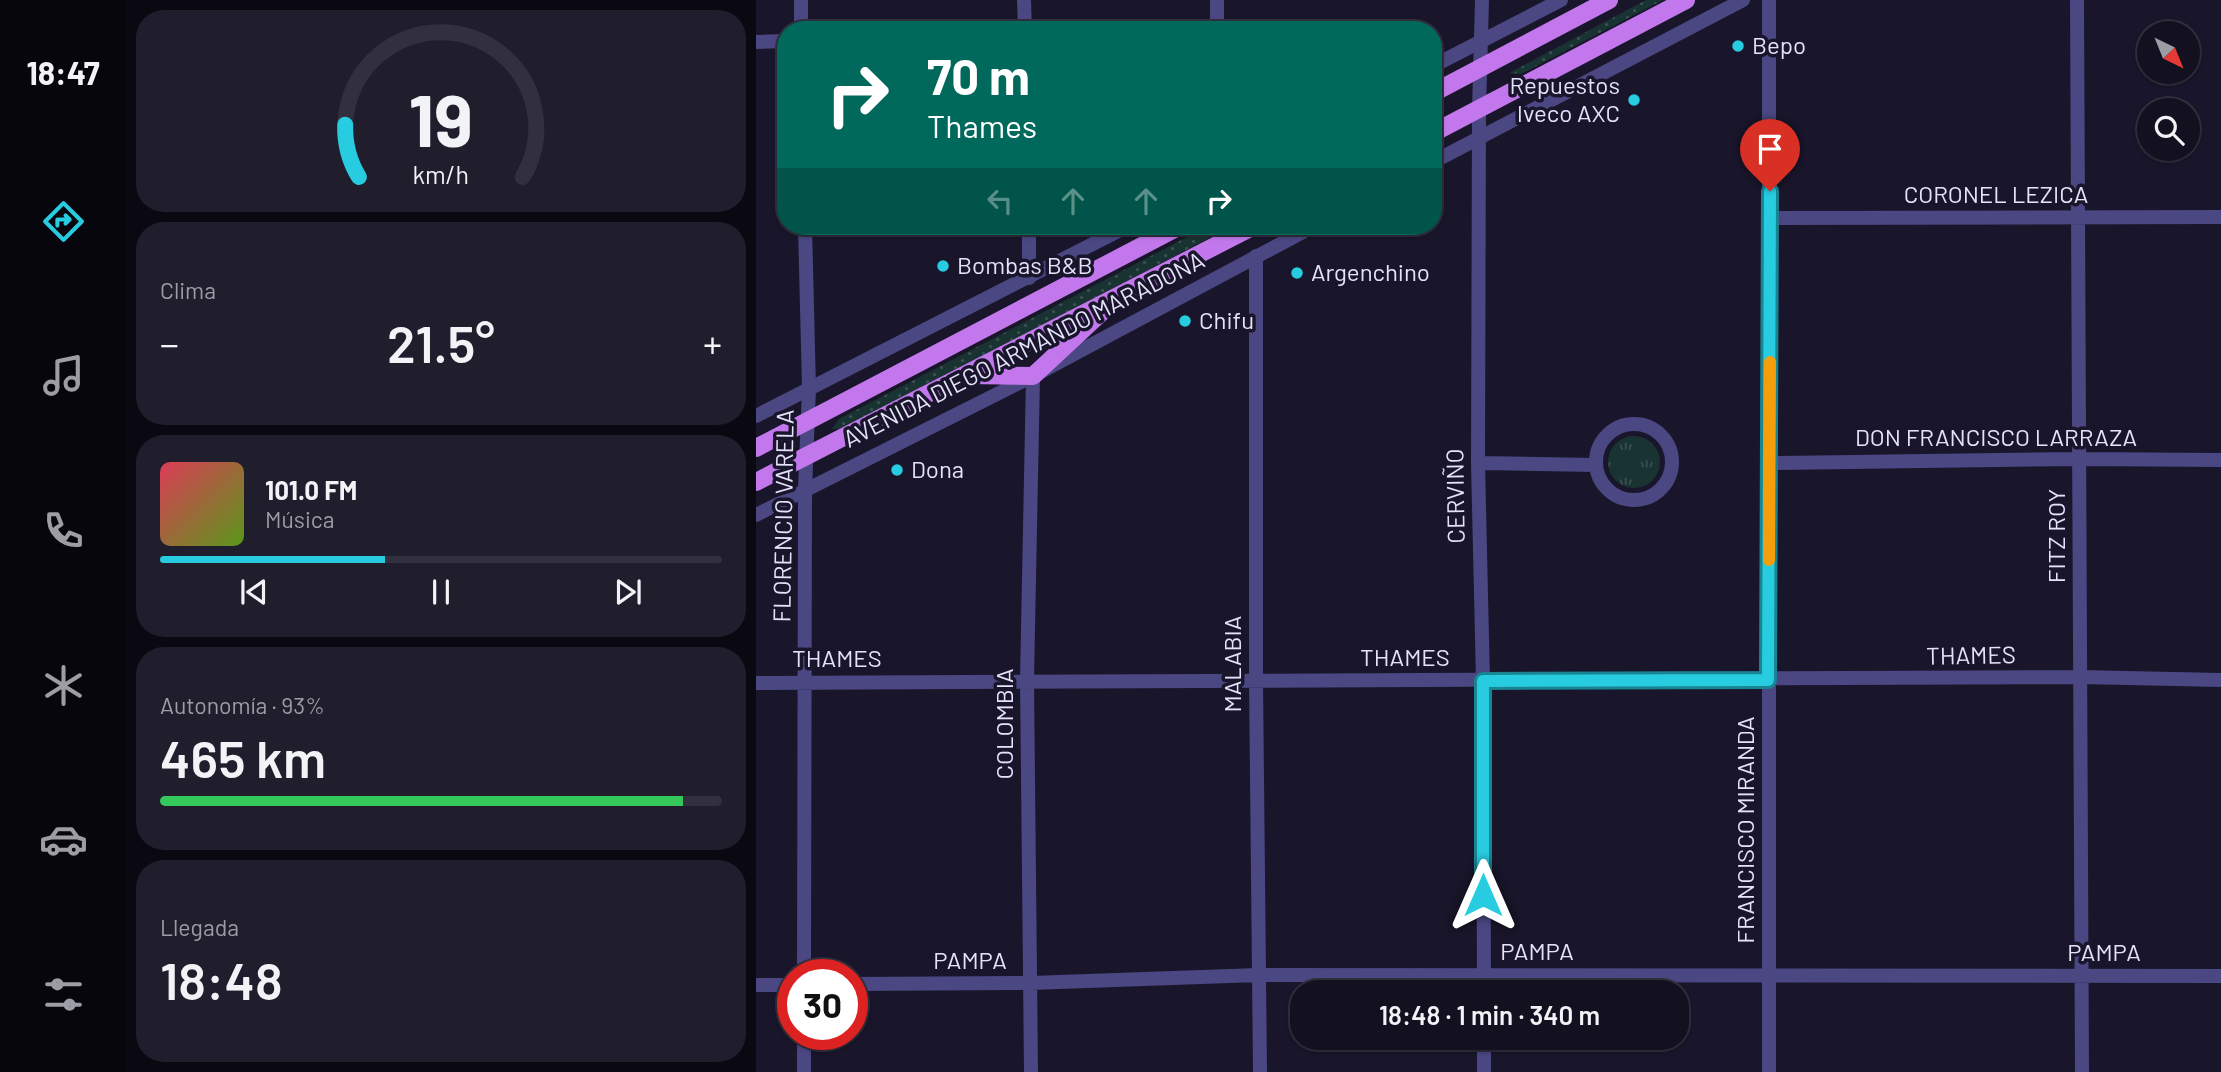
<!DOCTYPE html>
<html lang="es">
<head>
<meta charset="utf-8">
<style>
	:root { --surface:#131020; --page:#201e2d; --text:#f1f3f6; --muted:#9d9da5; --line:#32303e; --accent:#28cce1 }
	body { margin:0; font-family:Barlow,sans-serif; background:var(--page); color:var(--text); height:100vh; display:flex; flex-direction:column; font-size:26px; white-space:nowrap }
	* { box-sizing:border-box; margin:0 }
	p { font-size:23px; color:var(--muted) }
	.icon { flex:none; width:38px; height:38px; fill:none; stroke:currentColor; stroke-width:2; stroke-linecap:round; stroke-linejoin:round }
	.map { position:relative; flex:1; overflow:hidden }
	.panel { display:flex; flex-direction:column; gap:10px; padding:10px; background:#0a0912; width:630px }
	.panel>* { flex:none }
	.top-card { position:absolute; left:21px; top:21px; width:665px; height:214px; border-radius:28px; box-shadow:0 2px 5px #0004,0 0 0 2px var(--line); background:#00695c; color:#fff; overflow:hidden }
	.needle { width:46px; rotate:137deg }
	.controls { position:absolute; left:1381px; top:21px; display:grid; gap:14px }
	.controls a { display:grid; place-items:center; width:63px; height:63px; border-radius:50%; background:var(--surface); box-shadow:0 2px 5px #0004,0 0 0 2px var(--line); font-size:35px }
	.speed { position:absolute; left:21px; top:959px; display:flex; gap:14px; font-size:35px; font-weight:700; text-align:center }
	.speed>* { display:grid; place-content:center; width:91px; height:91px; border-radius:50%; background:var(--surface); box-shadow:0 2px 5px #0004,0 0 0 2px var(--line); line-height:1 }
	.speed .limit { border:10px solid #d22; background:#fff; color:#111 }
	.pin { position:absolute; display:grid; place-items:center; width:60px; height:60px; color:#fff; margin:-72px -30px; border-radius:50% 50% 50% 0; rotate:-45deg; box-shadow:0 0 7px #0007 }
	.pin .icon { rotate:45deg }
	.me { position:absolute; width:77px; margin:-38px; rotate:0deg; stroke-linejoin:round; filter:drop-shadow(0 0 5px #0008) }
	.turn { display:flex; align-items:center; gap:24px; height:147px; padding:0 35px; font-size:32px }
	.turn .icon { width:91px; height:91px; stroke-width:2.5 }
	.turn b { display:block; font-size:49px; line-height:60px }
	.lanes { display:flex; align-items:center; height:66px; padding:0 35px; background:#0003; justify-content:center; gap:35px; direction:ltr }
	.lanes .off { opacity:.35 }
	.big { font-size:52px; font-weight:600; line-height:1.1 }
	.panel .card { flex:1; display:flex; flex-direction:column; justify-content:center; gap:10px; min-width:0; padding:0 24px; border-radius:28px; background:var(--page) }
	.panel .dial { align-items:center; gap:0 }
	.dial svg { height:182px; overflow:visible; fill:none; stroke:var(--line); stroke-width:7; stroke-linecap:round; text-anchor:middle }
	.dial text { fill:var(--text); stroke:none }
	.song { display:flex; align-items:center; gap:21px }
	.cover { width:84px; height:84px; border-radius:10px; background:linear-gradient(135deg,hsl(350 70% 55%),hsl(90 70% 35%)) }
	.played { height:7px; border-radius:4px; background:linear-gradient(90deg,var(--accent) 40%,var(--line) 40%) }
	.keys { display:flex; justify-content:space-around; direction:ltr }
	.heat { display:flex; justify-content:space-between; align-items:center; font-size:38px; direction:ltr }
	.charge { height:10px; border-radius:5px; background:linear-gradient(90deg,#34c759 93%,var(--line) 0) }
	.trip { position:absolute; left:534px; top:980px; width:399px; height:70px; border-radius:28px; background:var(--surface); box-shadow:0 2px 5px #0004,0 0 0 2px var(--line); font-weight:600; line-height:70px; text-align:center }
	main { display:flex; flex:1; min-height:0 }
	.dock { display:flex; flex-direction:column; width:126px; justify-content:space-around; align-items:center; background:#08060d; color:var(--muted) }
	.dock .icon { width:49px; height:49px }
	.dock .on { color:var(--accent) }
	.dock b { font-size:32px; color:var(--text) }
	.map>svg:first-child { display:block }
	.grass { fill:url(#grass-dots) }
	.park { fill:url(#park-tufts) }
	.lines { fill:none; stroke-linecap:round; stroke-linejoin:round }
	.minor { stroke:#4a4782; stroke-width:14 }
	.tertiary { stroke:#4a4782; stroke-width:14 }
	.primary { stroke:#c278ec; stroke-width:18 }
	.route-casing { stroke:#1a8592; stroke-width:18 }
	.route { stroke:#28cce1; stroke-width:12 }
	.slow { stroke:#f59e0b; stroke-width:12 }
	.poi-dot { fill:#28cce1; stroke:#19152a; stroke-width:2.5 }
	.labels { text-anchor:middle; stroke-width:7; stroke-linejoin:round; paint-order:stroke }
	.poi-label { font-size:24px; fill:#e5e2fb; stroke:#19152a; text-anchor:start }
	.street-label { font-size:24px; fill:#e5e2fb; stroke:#19152a }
</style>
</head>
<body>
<main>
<nav class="dock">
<b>18:47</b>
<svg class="icon on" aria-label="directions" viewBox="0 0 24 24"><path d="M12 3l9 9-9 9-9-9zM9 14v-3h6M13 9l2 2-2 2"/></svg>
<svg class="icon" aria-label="music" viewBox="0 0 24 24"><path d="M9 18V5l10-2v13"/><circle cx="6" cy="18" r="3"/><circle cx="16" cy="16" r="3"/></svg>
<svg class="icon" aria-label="phone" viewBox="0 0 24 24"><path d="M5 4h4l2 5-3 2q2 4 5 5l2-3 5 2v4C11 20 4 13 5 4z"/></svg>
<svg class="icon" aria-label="climate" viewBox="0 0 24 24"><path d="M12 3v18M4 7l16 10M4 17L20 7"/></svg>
<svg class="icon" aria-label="car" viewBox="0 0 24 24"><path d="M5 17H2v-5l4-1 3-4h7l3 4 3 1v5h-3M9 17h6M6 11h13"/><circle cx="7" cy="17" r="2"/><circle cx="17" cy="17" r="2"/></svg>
<svg class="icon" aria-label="filters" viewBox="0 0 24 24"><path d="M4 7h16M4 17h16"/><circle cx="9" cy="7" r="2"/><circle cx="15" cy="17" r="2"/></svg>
</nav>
<section class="panel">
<div class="card dial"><svg viewBox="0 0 100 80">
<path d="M14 69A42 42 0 1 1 86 69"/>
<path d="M14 69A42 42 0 0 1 8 46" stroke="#28cce1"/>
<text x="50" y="56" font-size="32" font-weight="700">19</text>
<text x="50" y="72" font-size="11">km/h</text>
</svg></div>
<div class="card"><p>Clima</p>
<div class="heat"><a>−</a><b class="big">21.5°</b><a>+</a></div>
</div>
<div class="card">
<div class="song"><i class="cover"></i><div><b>101.0 FM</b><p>Música</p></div></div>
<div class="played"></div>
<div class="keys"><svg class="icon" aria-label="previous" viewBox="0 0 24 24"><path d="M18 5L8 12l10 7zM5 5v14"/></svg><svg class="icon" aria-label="pause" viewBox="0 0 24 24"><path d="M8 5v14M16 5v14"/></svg><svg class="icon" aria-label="next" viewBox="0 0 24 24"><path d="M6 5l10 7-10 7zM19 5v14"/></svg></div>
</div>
<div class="card"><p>Autonomía · 93%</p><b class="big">465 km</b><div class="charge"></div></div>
<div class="card"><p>Llegada</p><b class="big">18:48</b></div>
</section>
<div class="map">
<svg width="1465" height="1072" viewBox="0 0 1465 1072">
	<defs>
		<pattern id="grass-dots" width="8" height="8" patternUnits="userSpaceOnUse" patternTransform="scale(1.75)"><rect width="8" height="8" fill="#193332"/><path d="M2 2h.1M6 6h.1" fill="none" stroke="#3a5051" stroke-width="1.8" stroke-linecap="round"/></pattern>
		<pattern id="park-tufts" width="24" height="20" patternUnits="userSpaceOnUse" patternTransform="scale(1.75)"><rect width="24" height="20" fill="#193332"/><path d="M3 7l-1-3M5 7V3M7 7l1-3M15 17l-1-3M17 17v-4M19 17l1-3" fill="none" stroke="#3a5051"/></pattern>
	</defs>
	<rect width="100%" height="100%" fill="#19152a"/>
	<path class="grass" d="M 890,0 L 907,0 L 765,74 L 753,73 Z
		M 452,226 L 476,226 L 88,429 L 76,429 L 83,419 Z"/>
	<path class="park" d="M852 462a26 26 0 1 1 52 0a26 26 0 1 1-52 0Z"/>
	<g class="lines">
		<path class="minor" d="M 45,0 L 45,30
			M 268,0 L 269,30
			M 461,0 L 461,30
			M 726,0 L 723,110 L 722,463 L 727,681 L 728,992
			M 1013,0 L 1013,1072
			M 1321,0 L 1326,1072
			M 0,42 L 30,41
			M 1014,218 L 1465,217
			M 273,226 L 273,278
			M 500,256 L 500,680 L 504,1072
			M840 462a38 38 0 1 1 76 0a38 38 0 1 1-76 0Z
			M 722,463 L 839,465
			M 1015,463 L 1324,459 L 1465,460
			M 0,683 L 1324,677 L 1465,680
			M 48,975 L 49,490 L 53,388 L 49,226
			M 96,984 L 274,983 L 503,975 L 1465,976
			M 0,985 L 37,985
			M 728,1038 L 728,1072
			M 48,1072 L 48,1034
			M 275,1072 L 271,680 L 277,376"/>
		<path class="tertiary" d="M 677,66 L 805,0
			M 677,162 L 987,0
			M 0,416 L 372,226
			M 0,515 L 277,376 L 558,226"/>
		<path class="primary" d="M 677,93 L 853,0
			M 677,133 L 930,0
			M 211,375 L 277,376 L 349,309
			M 0,448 L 424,226
			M 0,482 L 498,226"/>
	</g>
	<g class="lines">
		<g class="route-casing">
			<path id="route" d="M 727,895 L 727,681 L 1012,680 L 1014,191"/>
		</g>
		<use href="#route" class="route"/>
		<path class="slow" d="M 1013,560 L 1014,362"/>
	</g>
	<g class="poi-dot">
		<circle cx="982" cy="46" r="7"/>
		<circle cx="878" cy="100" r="7"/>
		<circle cx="187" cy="266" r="7"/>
		<circle cx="541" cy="273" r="7"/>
		<circle cx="429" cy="321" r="7"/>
		<circle cx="141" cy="470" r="7"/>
	</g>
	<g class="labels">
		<g class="poi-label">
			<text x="996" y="54">Bepo</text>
			<text x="864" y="94" text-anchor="end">Repuestos<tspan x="864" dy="28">Iveco AXC</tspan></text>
			<text x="201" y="274">Bombas B&amp;B</text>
			<text x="555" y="281">Argenchino</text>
			<text x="443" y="329">Chifu</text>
			<text x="155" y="478">Dona</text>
		</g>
		<g class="street-label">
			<text x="1240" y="203">CORONEL LEZICA</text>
			<text transform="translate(268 350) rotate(-27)" y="8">AVENIDA DIEGO ARMANDO MARADONA</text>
			<text x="1240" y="446">DON FRANCISCO LARRAZA</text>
			<text transform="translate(700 496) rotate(-91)" y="8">CERVIÑO</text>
			<text transform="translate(28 516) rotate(-89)" y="8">FLORENCIO VARELA</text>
			<text transform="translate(1301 536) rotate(-90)" y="8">FITZ ROY</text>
			<text transform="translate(1215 656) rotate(-1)" y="8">THAMES</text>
			<text x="649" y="666">THAMES</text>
			<text x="81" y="667">THAMES</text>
			<text transform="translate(477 664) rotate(-90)" y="8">MALABIA</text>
			<text transform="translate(249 724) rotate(-90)" y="8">COLOMBIA</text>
			<text transform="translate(990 830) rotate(-90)" y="8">FRANCISCO MIRANDA</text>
			<text x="781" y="960">PAMPA</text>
			<text x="1348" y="961">PAMPA</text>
			<text x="214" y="969">PAMPA</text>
		</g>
	</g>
</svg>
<div class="controls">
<a><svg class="needle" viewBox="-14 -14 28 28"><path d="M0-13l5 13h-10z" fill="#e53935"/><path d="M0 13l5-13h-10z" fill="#9d9da5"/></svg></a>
<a><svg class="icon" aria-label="search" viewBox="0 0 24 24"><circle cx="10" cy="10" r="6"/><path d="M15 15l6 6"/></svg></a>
</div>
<div class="speed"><div class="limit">30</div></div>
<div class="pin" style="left:1014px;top:191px;background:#d93025"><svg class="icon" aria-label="arrive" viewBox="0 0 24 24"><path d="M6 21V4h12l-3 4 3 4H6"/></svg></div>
<svg class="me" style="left:727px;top:895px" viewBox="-20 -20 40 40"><path d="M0-17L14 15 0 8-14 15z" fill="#28cce1" stroke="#fff" stroke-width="4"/></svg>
<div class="trip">18:48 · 1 min · 340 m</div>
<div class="top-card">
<div class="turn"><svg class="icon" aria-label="right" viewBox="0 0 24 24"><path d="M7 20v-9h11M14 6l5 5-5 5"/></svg><div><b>70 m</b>Thames</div></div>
<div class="lanes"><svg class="icon off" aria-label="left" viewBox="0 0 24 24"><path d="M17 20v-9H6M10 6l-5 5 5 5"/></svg><svg class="icon off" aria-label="ahead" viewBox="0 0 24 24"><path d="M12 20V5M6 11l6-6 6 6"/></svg><svg class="icon off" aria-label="ahead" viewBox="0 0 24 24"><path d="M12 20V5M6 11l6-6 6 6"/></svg><svg class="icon" aria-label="right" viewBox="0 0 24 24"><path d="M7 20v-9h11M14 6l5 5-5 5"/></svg></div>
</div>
</div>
</main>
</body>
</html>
